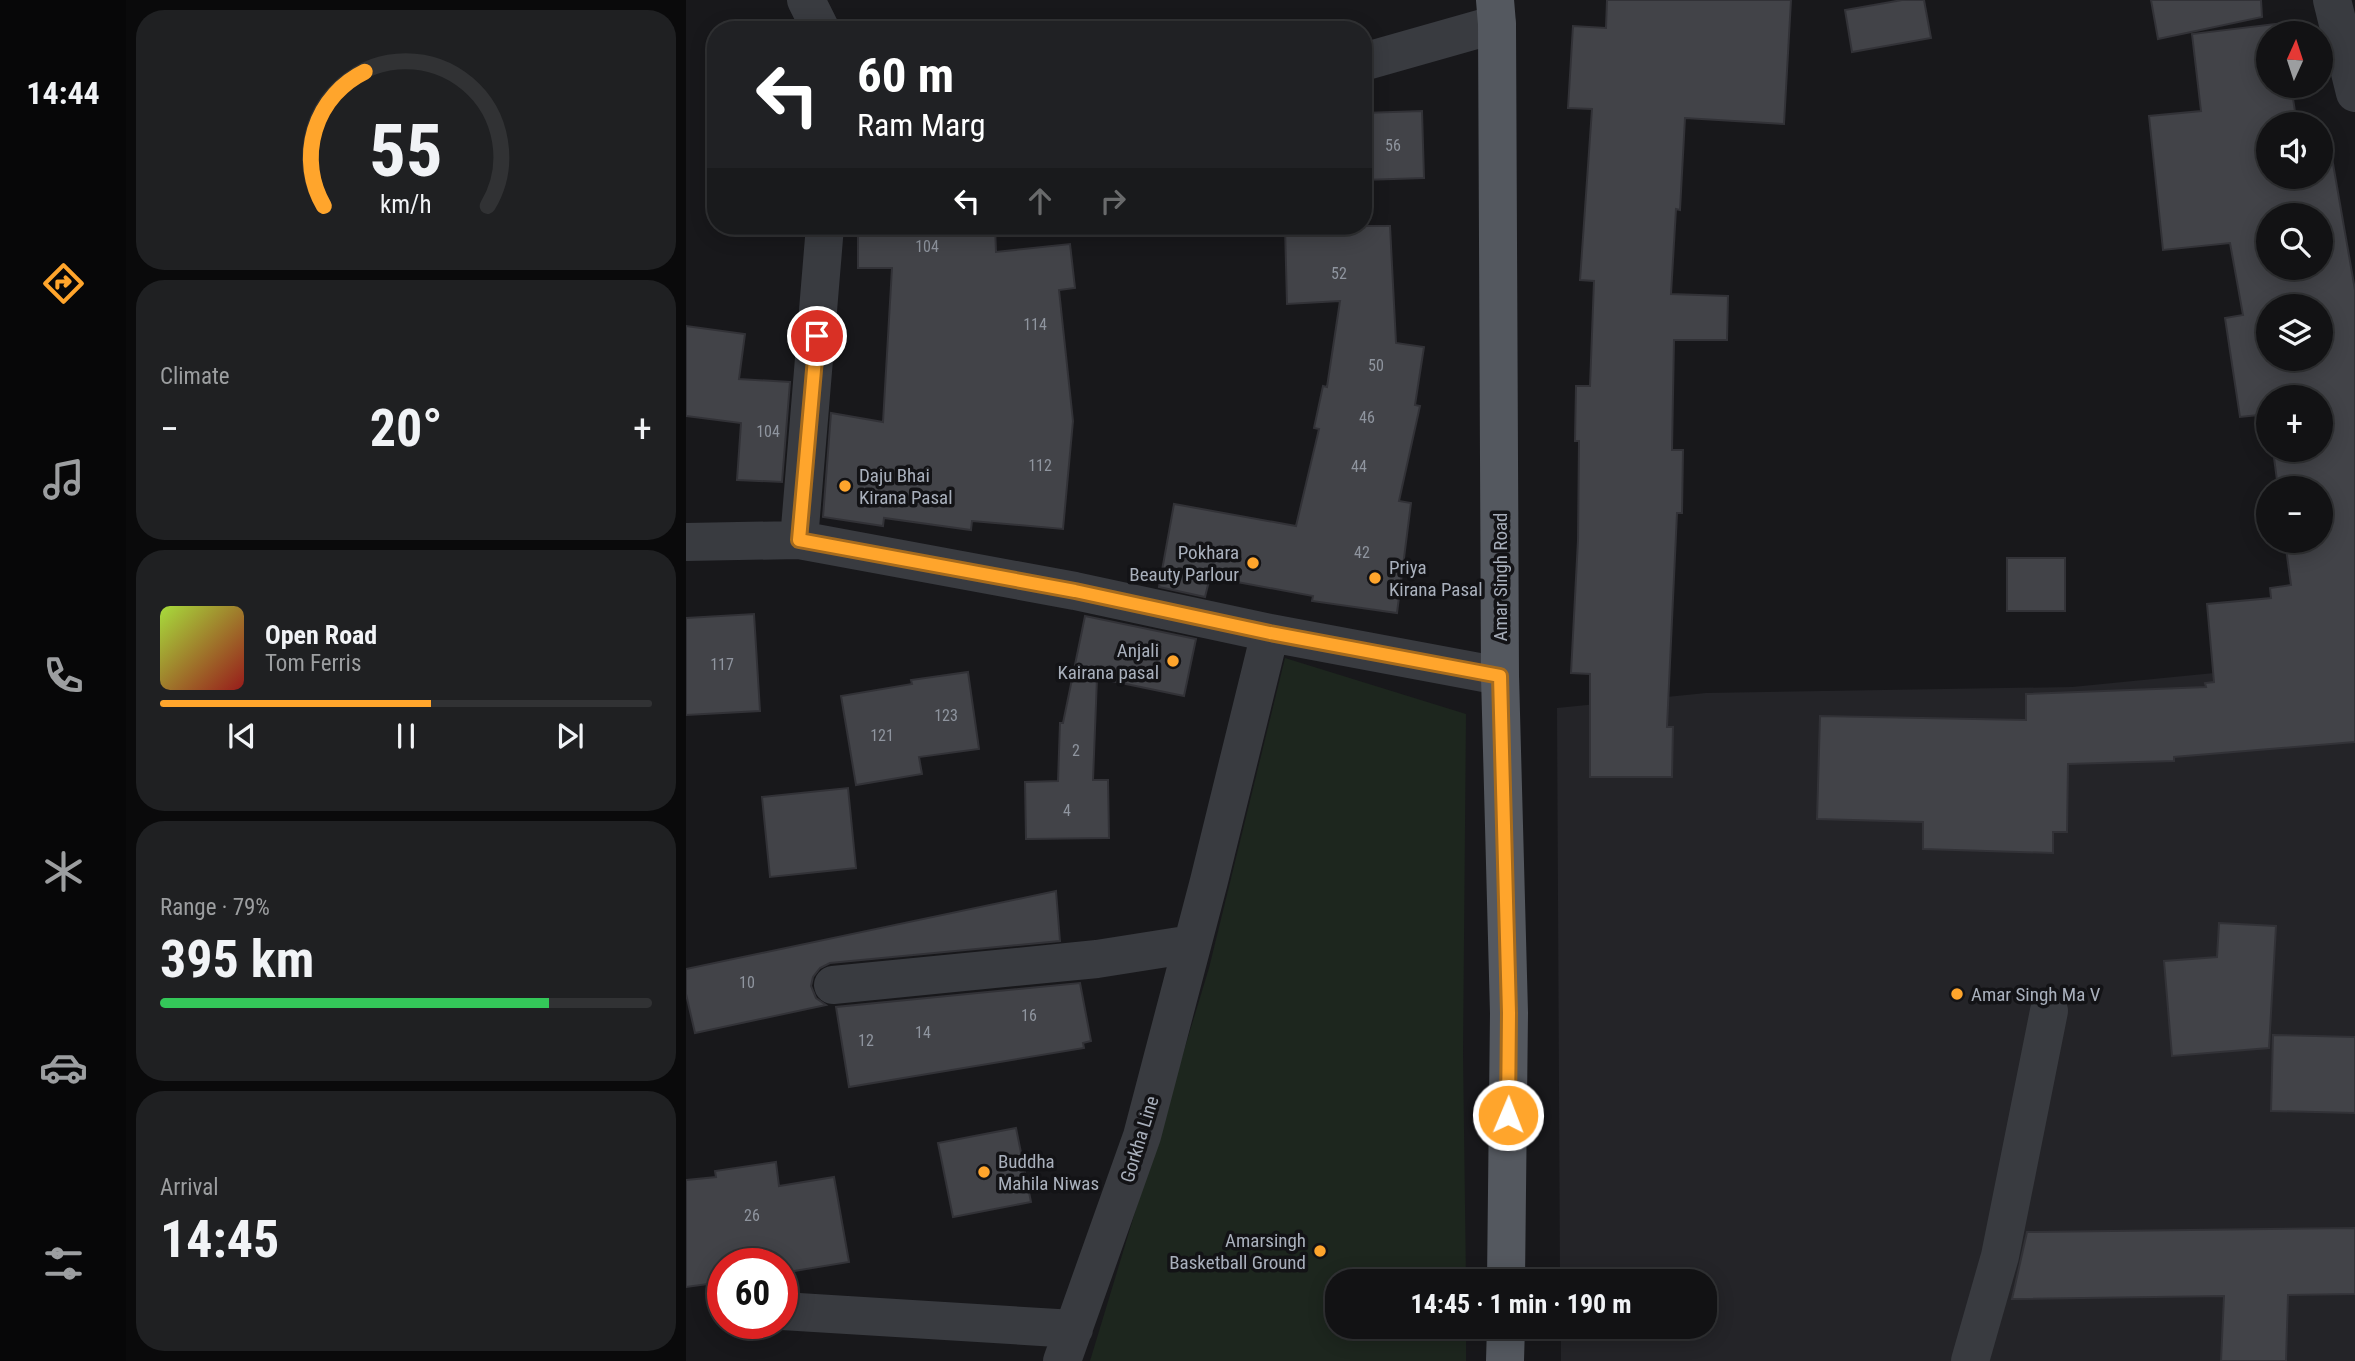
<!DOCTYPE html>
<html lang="en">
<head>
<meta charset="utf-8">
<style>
	:root { --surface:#121214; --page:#1f2022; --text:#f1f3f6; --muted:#9c9ea0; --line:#313234; --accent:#ffa52c }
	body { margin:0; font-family:"Roboto Condensed",sans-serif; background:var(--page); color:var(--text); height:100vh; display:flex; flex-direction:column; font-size:26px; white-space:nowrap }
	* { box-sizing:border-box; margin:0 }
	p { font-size:23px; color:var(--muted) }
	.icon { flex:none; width:38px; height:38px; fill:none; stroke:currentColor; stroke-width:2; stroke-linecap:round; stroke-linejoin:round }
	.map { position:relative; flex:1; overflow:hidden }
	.details { display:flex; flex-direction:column; gap:10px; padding:10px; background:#0a0a0b; width:560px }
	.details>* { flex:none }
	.banner { position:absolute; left:21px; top:21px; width:665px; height:214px; border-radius:28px; box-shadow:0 4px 18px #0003,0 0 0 2px var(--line); background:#202124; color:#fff; overflow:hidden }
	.needle { width:46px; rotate:3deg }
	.controls { position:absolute; left:1570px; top:21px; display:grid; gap:14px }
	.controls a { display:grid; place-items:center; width:77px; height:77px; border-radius:50%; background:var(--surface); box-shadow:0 4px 18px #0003,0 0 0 2px var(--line); font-size:35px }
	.speed { position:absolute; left:21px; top:1248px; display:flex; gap:14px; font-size:35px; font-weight:700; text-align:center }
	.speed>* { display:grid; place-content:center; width:91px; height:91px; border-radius:50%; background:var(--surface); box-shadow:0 4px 18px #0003,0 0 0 2px var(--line); line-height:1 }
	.speed .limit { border:10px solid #d22; background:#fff; color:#111 }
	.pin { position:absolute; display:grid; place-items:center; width:60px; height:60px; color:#fff; margin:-30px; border:4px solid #fff; border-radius:50%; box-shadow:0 2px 7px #0007 }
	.me { position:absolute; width:77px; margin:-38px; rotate:1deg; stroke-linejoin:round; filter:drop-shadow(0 0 5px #0008) }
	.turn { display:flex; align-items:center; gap:24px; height:147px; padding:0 35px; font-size:32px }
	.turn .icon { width:91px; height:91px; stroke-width:2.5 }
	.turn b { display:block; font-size:49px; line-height:60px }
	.lanes { display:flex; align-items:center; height:66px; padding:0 35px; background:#0003; justify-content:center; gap:35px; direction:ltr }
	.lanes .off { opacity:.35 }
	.big { font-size:52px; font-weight:700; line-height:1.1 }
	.details .card { flex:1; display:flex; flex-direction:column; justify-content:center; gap:10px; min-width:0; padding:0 24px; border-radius:28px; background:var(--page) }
	.details .dial { align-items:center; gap:0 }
	.dial svg { height:182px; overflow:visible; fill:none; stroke:var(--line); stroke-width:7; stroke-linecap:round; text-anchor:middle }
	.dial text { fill:var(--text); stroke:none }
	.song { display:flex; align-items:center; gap:21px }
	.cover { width:84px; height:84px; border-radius:10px; background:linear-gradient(135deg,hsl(80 70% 55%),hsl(0 70% 35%)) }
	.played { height:7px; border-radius:4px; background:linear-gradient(90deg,var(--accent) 55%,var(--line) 55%) }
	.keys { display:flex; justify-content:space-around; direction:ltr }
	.heat { display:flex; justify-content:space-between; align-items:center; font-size:38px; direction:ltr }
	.charge { height:10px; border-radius:5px; background:linear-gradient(90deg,#34c759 79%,var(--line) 0) }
	.trip { position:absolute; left:639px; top:1269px; width:392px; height:70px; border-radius:28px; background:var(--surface); box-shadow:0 4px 18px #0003,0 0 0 2px var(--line); font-weight:700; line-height:70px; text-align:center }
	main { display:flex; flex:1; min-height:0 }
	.menu { display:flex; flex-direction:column; width:126px; justify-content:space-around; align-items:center; background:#070708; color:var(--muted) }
	.menu .icon { width:49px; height:49px }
	.menu .current { color:var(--accent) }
	.menu b { font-size:32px; color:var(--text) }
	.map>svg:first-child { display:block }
	.built { fill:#242428 }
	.green { fill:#1d261e }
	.building { fill:#424348; stroke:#323237; stroke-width:2; fill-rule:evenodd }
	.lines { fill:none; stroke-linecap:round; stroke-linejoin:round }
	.minor { stroke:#393b40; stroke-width:38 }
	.major { stroke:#54585f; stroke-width:38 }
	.route-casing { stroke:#a66b1d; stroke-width:18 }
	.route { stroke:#ffa52c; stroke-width:12 }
	.poi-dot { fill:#ffa52c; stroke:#131316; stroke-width:2.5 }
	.labels { text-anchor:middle; stroke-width:7; stroke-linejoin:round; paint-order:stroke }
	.number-label { font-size:16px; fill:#8f959f }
	.poi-label { font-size:19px; fill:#a9b0bc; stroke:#131316; text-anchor:start }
	.street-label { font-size:19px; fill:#a9b0bc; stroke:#131316 }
</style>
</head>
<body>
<main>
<nav class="menu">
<b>14:44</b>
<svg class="icon current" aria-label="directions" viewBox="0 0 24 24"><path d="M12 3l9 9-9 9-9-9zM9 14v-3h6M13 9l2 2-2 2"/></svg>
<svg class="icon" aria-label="music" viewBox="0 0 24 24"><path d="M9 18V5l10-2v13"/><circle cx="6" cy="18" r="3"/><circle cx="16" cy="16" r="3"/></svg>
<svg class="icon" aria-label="phone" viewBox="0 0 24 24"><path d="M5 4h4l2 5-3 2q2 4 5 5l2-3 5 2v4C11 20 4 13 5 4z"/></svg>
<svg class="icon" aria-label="climate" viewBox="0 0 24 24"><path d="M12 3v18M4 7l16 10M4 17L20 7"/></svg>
<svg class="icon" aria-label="car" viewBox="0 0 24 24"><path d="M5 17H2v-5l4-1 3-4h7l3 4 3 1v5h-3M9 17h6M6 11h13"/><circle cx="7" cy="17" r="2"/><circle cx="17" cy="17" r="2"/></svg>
<svg class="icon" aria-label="filters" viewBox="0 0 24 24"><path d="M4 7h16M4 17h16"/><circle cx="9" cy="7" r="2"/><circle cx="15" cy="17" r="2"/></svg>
</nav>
<section class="details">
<div class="card dial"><svg viewBox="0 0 100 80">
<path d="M14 69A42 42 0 1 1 86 69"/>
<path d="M14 69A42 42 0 0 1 32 10" stroke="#ffa52c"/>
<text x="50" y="56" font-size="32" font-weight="700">55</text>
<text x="50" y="72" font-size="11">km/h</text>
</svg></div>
<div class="card"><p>Climate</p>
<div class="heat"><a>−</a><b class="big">20°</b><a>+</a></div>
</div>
<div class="card">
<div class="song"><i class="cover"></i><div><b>Open Road</b><p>Tom Ferris</p></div></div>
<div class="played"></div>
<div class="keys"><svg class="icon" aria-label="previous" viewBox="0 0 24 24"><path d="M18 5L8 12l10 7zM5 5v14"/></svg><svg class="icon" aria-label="pause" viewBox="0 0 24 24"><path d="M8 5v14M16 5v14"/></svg><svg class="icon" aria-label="next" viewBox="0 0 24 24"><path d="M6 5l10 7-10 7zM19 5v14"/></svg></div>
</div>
<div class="card"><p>Range · 79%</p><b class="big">395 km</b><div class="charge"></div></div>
<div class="card"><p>Arrival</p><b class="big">14:45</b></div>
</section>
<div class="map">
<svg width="1669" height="1361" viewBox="0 0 1669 1361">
	<rect width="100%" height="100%" fill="#18181b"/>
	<path class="built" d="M 1669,659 L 1669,1361 L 875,1361 L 875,1327 L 1018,1326 L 1018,1281 L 874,1281 L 871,708 L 1020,693 L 1386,687 Z"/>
	<path class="green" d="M 599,658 L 780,714 L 777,1053 L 780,1281 L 651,1281 L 651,1326 L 780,1327 L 780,1361 L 404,1361 L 523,968 Z"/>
	<path class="building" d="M 921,0 L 1105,0 L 1098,124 L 999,118 L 994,210 L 990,209 L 985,294 L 1042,296 L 1041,340 L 988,340 L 986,450 L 997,450 L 996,513 L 991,513 L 981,727 L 987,727 L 986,777 L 904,777 L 904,674 L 885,673 L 892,540 L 893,441 L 889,441 L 890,386 L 904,386 L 908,281 L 894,280 L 906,109 L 882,108 L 887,26 L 920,28 Z
		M 1216,0 L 1238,0 L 1245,38 L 1166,52 L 1159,10 Z
		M 1465,0 L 1575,0 L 1576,17 L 1472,39 Z
		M 1597,23 L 1598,33 L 1582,33 L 1582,86 L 1605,86 L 1611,124 L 1582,124 L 1582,177 L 1634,177 L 1634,160 L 1646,158 L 1669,290 L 1669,742 L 1488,757 L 1488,761 L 1382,764 L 1381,832 L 1367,832 L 1367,853 L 1237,849 L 1237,822 L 1131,819 L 1134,716 L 1340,720 L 1340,694 L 1520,687 L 1519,683 L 1528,682 L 1521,604 L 1585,598 L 1584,588 L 1605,585 L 1599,541 L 1634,541 L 1634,488 L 1592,488 L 1587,450 L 1634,450 L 1634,397 L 1582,397 L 1582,414 L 1554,417 L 1539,318 L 1557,315 L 1544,243 L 1477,250 L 1463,116 L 1515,111 L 1506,34 ZM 1582,215 L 1634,215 L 1634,268 L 1582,268 ZM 1582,306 L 1634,306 L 1634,359 L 1582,359 Z
		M 736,111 L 738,178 L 677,180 L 677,113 Z
		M 172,226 L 309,226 L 310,252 L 384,244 L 389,288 L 373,290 L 387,421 L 377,529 L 286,521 L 285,530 L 198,518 L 197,526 L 137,517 L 145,413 L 197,422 L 206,268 L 172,268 Z
		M 599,226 L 704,226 L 710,343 L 738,347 L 729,405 L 734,406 L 713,501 L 725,503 L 711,613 L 626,601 L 627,596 L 524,577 L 519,597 L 473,587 L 488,504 L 610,526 L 633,429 L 628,428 L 637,386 L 641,387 L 654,301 L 601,304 Z
		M 0,326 L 59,334 L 53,379 L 104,382 L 96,482 L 51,480 L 55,423 L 0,416 Z
		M 1321,558 L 1379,558 L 1379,611 L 1321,611 Z
		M 68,614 L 74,711 L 0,715 L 0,618 Z
		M 399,616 L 510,639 L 498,696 L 411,678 L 407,780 L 422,780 L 423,838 L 340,839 L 339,782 L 372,781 L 374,723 L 377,723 Z
		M 282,672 L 293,749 L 233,757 L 236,774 L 170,785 L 155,696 L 226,684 L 225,680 Z
		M 162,788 L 170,868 L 84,877 L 76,797 Z
		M 370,891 L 374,941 L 144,963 L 134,968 L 127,977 L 125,986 L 130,998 L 140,1005 L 9,1033 L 0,994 L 0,969 Z
		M 1533,923 L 1590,926 L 1583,1048 L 1486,1056 L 1478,961 L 1531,957 Z
		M 394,983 L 405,1041 L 397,1043 L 398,1048 L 163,1087 L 150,1007 Z
		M 1587,1035 L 1669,1037 L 1669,1113 L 1585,1111 Z
		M 330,1128 L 345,1202 L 267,1217 L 252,1143 Z
		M 90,1162 L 93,1186 L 148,1177 L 163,1262 L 96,1273 L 96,1264 L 37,1264 L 37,1282 L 0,1287 L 0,1180 L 30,1177 L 29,1171 Z
		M 1669,1228 L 1669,1294 L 1602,1295 L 1600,1361 L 1535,1361 L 1538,1296 L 1326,1299 L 1341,1232 Z"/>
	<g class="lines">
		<path class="minor" d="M 120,0 L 135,30
			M 1646,0 L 1669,93
			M 677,62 L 811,24
			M 113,540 L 139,226
			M 0,542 L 113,540 L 389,591 L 584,633 L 814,676
			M 147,985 L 411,959 L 506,944
			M 96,1311 L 388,1329
			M 376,1361 L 456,1136 L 523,881 L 584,633
			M 1284,1361 L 1314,1256 L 1363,1011"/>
		<path class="major" d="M 809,0 L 811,24 L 814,676 L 823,1013 L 820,1281
			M 819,1361 L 820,1326"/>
	</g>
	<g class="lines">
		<g class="route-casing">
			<path id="route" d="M 131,336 L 113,540 L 389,591 L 584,633 L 814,676 L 823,1013 L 822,1115"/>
		</g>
		<use href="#route" class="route"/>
	</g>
	<g class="poi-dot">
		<circle cx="159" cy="486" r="7"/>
		<circle cx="567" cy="563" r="7"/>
		<circle cx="689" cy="578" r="7"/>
		<circle cx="487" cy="661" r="7"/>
		<circle cx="1271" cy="994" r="7"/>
		<circle cx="298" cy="1172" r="7"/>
		<circle cx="634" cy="1251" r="7"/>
	</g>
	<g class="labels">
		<g class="number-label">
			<text x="707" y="151">56</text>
			<text x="241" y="252">104</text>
			<text x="653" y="279">52</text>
			<text x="349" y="330">114</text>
			<text x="690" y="371">50</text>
			<text x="681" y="423">46</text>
			<text x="82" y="437">104</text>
			<text x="354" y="471">112</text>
			<text x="673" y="472">44</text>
			<text x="676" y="558">42</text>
			<text x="36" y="670">117</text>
			<text x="260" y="721">123</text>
			<text x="196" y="741">121</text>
			<text x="390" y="756">2</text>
			<text x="381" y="816">4</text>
			<text x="61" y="988">10</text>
			<text x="343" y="1021">16</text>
			<text x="237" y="1038">14</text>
			<text x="180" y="1046">12</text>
			<text x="66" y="1221">26</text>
		</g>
		<g class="poi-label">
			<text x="173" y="482">Daju Bhai<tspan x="173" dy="22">Kirana Pasal</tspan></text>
			<text x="553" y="559" text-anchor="end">Pokhara<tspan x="553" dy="22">Beauty Parlour</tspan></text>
			<text x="703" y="574">Priya<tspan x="703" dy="22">Kirana Pasal</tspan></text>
			<text x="473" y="657" text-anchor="end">Anjali<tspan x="473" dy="22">Kairana pasal</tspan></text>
			<text x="1285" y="1001">Amar Singh Ma V</text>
			<text x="312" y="1168">Buddha<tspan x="312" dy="22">Mahila Niwas</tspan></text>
			<text x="620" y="1247" text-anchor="end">Amarsingh<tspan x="620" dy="22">Basketball Ground</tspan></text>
		</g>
		<g class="street-label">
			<text transform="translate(814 577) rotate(-90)" y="7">Amar Singh Road</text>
			<text transform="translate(453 1139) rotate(-73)" y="7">Gorkha Line</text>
		</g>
	</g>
</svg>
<div class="controls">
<a><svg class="needle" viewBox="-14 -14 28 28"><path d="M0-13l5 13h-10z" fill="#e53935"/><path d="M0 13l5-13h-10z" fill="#9c9ea0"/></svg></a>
<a><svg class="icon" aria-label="sound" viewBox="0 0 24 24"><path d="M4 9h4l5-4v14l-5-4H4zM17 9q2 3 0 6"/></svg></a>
<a><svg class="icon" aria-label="search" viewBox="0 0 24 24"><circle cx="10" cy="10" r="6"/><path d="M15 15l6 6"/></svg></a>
<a><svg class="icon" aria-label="layers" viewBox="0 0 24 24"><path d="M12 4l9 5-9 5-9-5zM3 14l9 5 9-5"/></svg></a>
<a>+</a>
<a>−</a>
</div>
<div class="speed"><div class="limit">60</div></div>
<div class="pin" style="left:131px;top:336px;background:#d93025"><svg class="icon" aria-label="arrive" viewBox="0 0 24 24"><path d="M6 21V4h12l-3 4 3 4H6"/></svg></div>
<svg class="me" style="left:822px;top:1115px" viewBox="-20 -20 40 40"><circle r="17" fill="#ffa52c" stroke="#fff" stroke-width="3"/><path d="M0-11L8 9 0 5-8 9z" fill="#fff"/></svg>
<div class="trip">14:45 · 1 min · 190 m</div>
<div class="banner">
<div class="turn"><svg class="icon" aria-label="left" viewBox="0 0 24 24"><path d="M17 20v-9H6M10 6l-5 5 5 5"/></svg><div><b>60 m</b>Ram Marg</div></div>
<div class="lanes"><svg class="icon" aria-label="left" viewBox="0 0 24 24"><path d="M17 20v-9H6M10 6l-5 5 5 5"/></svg><svg class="icon off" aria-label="ahead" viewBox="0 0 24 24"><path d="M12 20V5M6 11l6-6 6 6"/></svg><svg class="icon off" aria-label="right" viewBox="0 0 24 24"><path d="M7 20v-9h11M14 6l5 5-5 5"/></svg></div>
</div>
</div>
</main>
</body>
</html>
